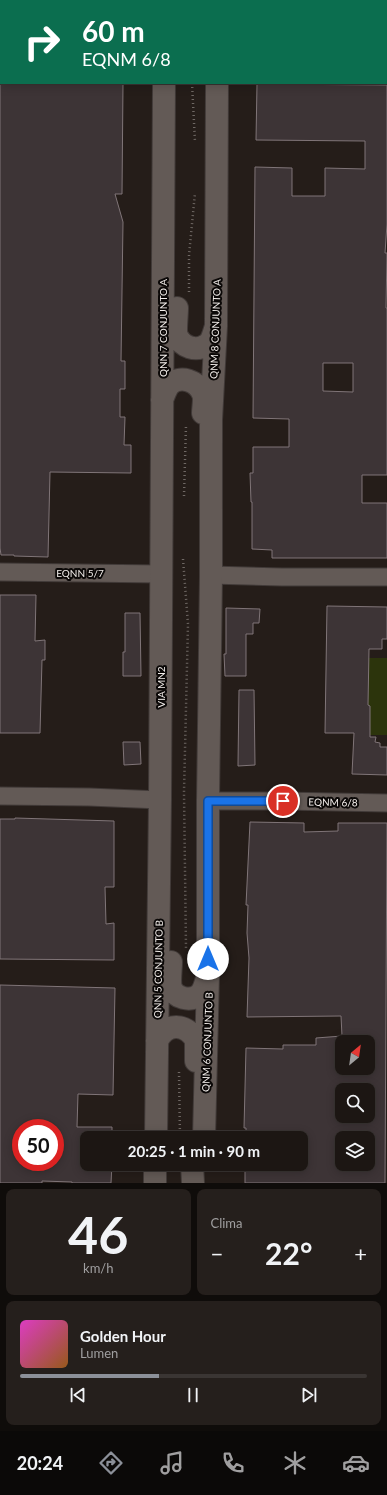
<!DOCTYPE html>
<html lang="pt">
<head>
<meta charset="utf-8">
<style>
	:root { --surface:#1c1613; --page:#251f1c; --text:#f1f3f6; --muted:#a09fa0; --line:#3a3533; --accent:#8c9099 }
	body { margin:0; font-family:Lato,sans-serif; background:var(--page); color:var(--text); height:100vh; display:flex; flex-direction:column; font-size:15px; white-space:nowrap }
	* { box-sizing:border-box; margin:0 }
	p { font-size:13px; color:var(--muted) }
	.icon { flex:none; width:22px; height:22px; fill:none; stroke:currentColor; stroke-width:2; stroke-linecap:round; stroke-linejoin:round }
	.map { position:relative; height:1183px; overflow:hidden }
	.side { display:flex; flex-direction:column; gap:6px; padding:6px; background:#0f0c0a; flex:1 }
	.side>* { flex:none }
	.banner { position:absolute; left:0px; top:0px; width:387px; height:84px; box-shadow:0 2px 10px #0003,0 0 0 1px var(--line); background:#0b6e4f; color:#fff; overflow:hidden }
	.needle { width:26px; rotate:29deg }
	.tools { position:absolute; left:335px; top:1035px; display:grid; gap:8px }
	.tools a { display:grid; place-items:center; width:40px; height:40px; border-radius:8px; background:var(--surface); box-shadow:0 2px 10px #0003,0 0 0 1px var(--line); font-size:20px }
	.speed { position:absolute; left:12px; top:1119px; display:flex; gap:8px; font-size:20px; font-weight:700; text-align:center }
	.speed>* { display:grid; place-content:center; width:52px; height:52px; border-radius:50%; background:var(--surface); box-shadow:0 2px 10px #0003,0 0 0 1px var(--line); line-height:1 }
	.speed .limit { border:6px solid #d22; background:#fff; color:#111 }
	.pin { position:absolute; display:grid; place-items:center; width:34px; height:34px; color:#fff; margin:-17px; border:2px solid #fff; border-radius:50%; box-shadow:0 1px 4px #0007 }
	.me { position:absolute; width:44px; margin:-22px; rotate:0deg; stroke-linejoin:round; filter:drop-shadow(0 0 3px #0008) }
	.turn { display:flex; align-items:center; gap:14px; height:84px; padding:0 16px; font-size:18px }
	.turn .icon { width:52px; height:52px; stroke-width:2.5 }
	.turn b { display:block; font-size:28px; line-height:34px }
	.big { font-size:30px; font-weight:700; line-height:1.1 }
	.side .tile { flex:1; display:flex; flex-direction:column; justify-content:center; gap:6px; min-width:0; padding:0 14px; border-radius:8px; background:var(--page) }
	.side .dial { align-items:center; gap:0 }
	.dial b { font-size:52px; line-height:1 }
	.song { display:flex; align-items:center; gap:12px }
	.cover { width:48px; height:48px; border-radius:6px; background:linear-gradient(135deg,hsl(310 70% 55%),hsl(30 70% 35%)) }
	.played { height:4px; border-radius:2px; background:linear-gradient(90deg,var(--accent) 40%,var(--line) 40%) }
	.keys { display:flex; justify-content:space-around; direction:ltr }
	.heat { display:flex; justify-content:space-between; align-items:center; font-size:22px; direction:ltr }
	.side .tiles { flex:1; display:grid; gap:6px; grid-template-columns:1fr 1fr }
	.tile:last-child { grid-column:span 2 }
	.trip { position:absolute; left:80px; top:1131px; width:228px; height:40px; border-radius:8px; background:var(--surface); box-shadow:0 2px 10px #0003,0 0 0 1px var(--line); font-weight:700; line-height:40px; text-align:center }
	.tab-bar { display:flex; height:64px; justify-content:space-around; align-items:center; background:#0b0908; color:var(--muted) }
	.tab-bar .icon { width:28px; height:28px }
	.tab-bar .selected { color:var(--accent) }
	.tab-bar b { font-size:18px; color:var(--text) }
	.map>svg:first-child { display:block }
	.green { fill:#2c340c }
	.building { fill:#3d3436; stroke:#807578; fill-rule:evenodd }
	.lines { fill:none; stroke-linecap:round; stroke-linejoin:round }
	.street-casing { stroke:#413a38; stroke-width:19 }
	.secondary-casing { stroke:#413a38; stroke-width:24 }
	.path { stroke:#6f6864; stroke-width:2.5; stroke-dasharray:1 3; stroke-linecap:butt }
	.street { stroke:#635a56; stroke-width:17 }
	.secondary { stroke:#635a56; stroke-width:22 }
	.route-casing { stroke:#114b97; stroke-width:10 }
	.route { stroke:#1a73e8; stroke-width:7 }
	.labels { text-anchor:middle; stroke-width:4; stroke-linejoin:round; paint-order:stroke }
	.street-label { font-size:10px; fill:#f4efec; stroke:#0b0807 }
</style>
</head>
<body>
<div class="map">
<svg width="387" height="1183" viewBox="0 0 387 1183">
	<rect width="100%" height="100%" fill="#251d19"/>
	<path class="green" d="M 368,658 L 387,658 L 387,735 L 367,735 Z"/>
	<path class="building" d="M 0,83 L 123,83 L 122,194 L 115,194 L 123,222 L 121,361 L 125,361 L 125,389 L 120,389 L 120,417 L 125,417 L 124,445 L 131,445 L 131,473 L 50,472 L 48,557 L 14,556 L 14,555 L 1,555 L 0,548 Z
		M 257,84 L 387,85 L 387,224 L 385,253 L 387,253 L 386,308 L 387,308 L 387,475 L 362,475 L 362,503 L 387,503 L 387,558 L 272,558 L 272,550 L 252,549 L 252,502 L 251,502 L 250,473 L 253,473 L 253,447 L 289,447 L 289,419 L 253,418 L 255,167 L 292,168 L 292,196 L 325,196 L 325,168 L 365,169 L 365,141 L 256,140 ZM 323,363 L 353,363 L 353,392 L 323,391 Z
		M 0,595 L 36,595 L 35,641 L 45,640 L 45,660 L 42,660 L 40,733 L 0,733 Z
		M 327,606 L 387,607 L 387,639 L 382,639 L 382,649 L 369,649 L 368,705 L 370,706 L 370,737 L 376,737 L 375,742 L 380,743 L 380,747 L 387,747 L 387,775 L 352,774 L 354,733 L 325,733 Z
		M 226,608 L 260,609 L 259,623 L 253,623 L 253,634 L 246,634 L 246,676 L 225,676 L 224,654 L 226,654 Z
		M 125,613 L 140,613 L 141,676 L 123,676 L 123,652 L 125,652 Z
		M 239,690 L 254,690 L 255,765 L 238,766 Z
		M 123,742 L 140,742 L 141,764 L 124,765 Z
		M 15,818 L 114,821 L 114,887 L 105,887 L 106,924 L 114,923 L 114,960 L 0,959 L 0,819 L 15,819 Z
		M 250,822 L 304,823 L 304,832 L 338,831 L 338,823 L 387,823 L 385,1183 L 245,1183 L 245,1164 L 301,1164 L 301,1138 L 246,1138 L 246,1128 L 244,1128 L 246,1048 L 283,1049 L 283,1045 L 316,1045 L 316,1038 L 342,1036 L 341,1016 L 247,1017 L 249,958 L 247,933 L 248,905 L 246,905 ZM 342,1042 L 368,1042 L 368,1068 L 342,1068 ZM 342,1090 L 368,1090 L 368,1116 L 342,1116 ZM 342,1138 L 368,1138 L 368,1164 L 342,1164 Z
		M 0,985 L 115,988 L 113,1095 L 78,1094 L 77,1127 L 112,1127 L 112,1138 L 87,1138 L 87,1164 L 112,1164 L 111,1183 L 72,1183 L 72,1182 L 42,1181 L 42,1183 L 0,1183 ZM 21,1128 L 55,1128 L 55,1162 L 21,1162 Z"/>
	<g class="lines">
		<g class="street-casing">
			<path id="street" d="M 0,572 L 161,574
				M 211,575 L 282,577 L 387,577
				M 0,796 L 89,797 L 160,800
				M 208,801 L 283,801 L 387,803"/>
		</g>
		<g class="secondary-casing">
			<path id="secondary" d="M 165,1 L 165,0
				M 218,1 L 218,0
				M 177,308 C 177,315 175,331 177,336 C 182,347 196,352 206,345 C 212,342 214,332 216,326
				M 162,400 C 164,395 166,389 169,385 C 180,374 198,381 203,394 C 205,399 203,408 203,413
				M 171,962 C 171,970 169,981 171,988 C 175,998 190,1002 199,995 C 204,991 206,981 208,975
				M 157,1041 C 166,1022 186,1023 196,1040 L 196,1061
				M 156,1138 L 160,800 L 164,83
				M 204,1138 L 208,975 L 208,801 L 211,575 L 211,420 L 216,326 L 217,83
				M 192,1164 L 193,1183
				M 155,1183 L 155,1164"/>
		</g>
		<path class="path" d="M 191,1 L 191,0
			M 386,75 L 387,75
			M 192,83 L 195,142
			M 189,292 L 189,255 L 195,193
			M 184,496 L 186,425
			M 183,559 L 188,624 L 184,792 L 186,948
			M 179,1072 L 180,1138"/>
		<use href="#street" class="street"/>
		<use href="#secondary" class="secondary"/>
	</g>
	<g class="lines">
		<g class="route-casing">
			<path id="route" d="M 208,959 L 208,801 L 283,801"/>
		</g>
		<use href="#route" class="route"/>
	</g>
	<g class="labels">
		<g class="street-label">
			<text transform="translate(163 328) rotate(-90)" y="4">QNN 7 CONJUNTO A</text>
			<text transform="translate(215 329) rotate(-88)" y="4">QNM 8 CONJUNTO A</text>
			<text x="80" y="577">EQNN 5/7</text>
			<text transform="translate(161 687) rotate(-90)" y="4">VIA MN2</text>
			<text transform="translate(333 802) rotate(1)" y="4">EQNM 6/8</text>
			<text transform="translate(158 969) rotate(-89)" y="4">QNN 5 CONJUNTO B</text>
			<text transform="translate(207 1042) rotate(-88)" y="4">QNM 6 CONJUNTO B</text>
		</g>
	</g>
</svg>
<div class="tools">
<a><svg class="needle" viewBox="-14 -14 28 28"><path d="M0-13l5 13h-10z" fill="#e53935"/><path d="M0 13l5-13h-10z" fill="#a09fa0"/></svg></a>
<a><svg class="icon" aria-label="search" viewBox="0 0 24 24"><circle cx="10" cy="10" r="6"/><path d="M15 15l6 6"/></svg></a>
<a><svg class="icon" aria-label="layers" viewBox="0 0 24 24"><path d="M12 4l9 5-9 5-9-5zM3 14l9 5 9-5"/></svg></a>
</div>
<div class="speed"><div class="limit">50</div></div>
<div class="pin" style="left:283px;top:801px;background:#d93025"><svg class="icon" aria-label="arrive" viewBox="0 0 24 24"><path d="M6 21V4h12l-3 4 3 4H6"/></svg></div>
<svg class="me" style="left:208px;top:959px" viewBox="-20 -20 40 40"><circle r="19" fill="#fff"/><path d="M0-13L10 11 0 6-10 11z" fill="#1a73e8"/></svg>
<div class="trip">20:25 · 1 min · 90 m</div>
<div class="banner">
<div class="turn"><svg class="icon" aria-label="right" viewBox="0 0 24 24"><path d="M7 20v-9h11M14 6l5 5-5 5"/></svg><div><b>60 m</b>EQNM 6/8</div></div>
</div>
</div>
<section class="side">
<div class="tiles">
<div class="tile dial"><b>46</b><p>km/h</p></div>
<div class="tile"><p>Clima</p>
<div class="heat"><a>−</a><b class="big">22°</b><a>+</a></div>
</div>
<div class="tile">
<div class="song"><i class="cover"></i><div><b>Golden Hour</b><p>Lumen</p></div></div>
<div class="played"></div>
<div class="keys"><svg class="icon" aria-label="previous" viewBox="0 0 24 24"><path d="M18 5L8 12l10 7zM5 5v14"/></svg><svg class="icon" aria-label="pause" viewBox="0 0 24 24"><path d="M8 5v14M16 5v14"/></svg><svg class="icon" aria-label="next" viewBox="0 0 24 24"><path d="M6 5l10 7-10 7zM19 5v14"/></svg></div>
</div>
</div>
</section>
<nav class="tab-bar">
<b>20:24</b>
<svg class="icon selected" aria-label="directions" viewBox="0 0 24 24"><path d="M12 3l9 9-9 9-9-9zM9 14v-3h6M13 9l2 2-2 2"/></svg>
<svg class="icon" aria-label="music" viewBox="0 0 24 24"><path d="M9 18V5l10-2v13"/><circle cx="6" cy="18" r="3"/><circle cx="16" cy="16" r="3"/></svg>
<svg class="icon" aria-label="phone" viewBox="0 0 24 24"><path d="M5 4h4l2 5-3 2q2 4 5 5l2-3 5 2v4C11 20 4 13 5 4z"/></svg>
<svg class="icon" aria-label="climate" viewBox="0 0 24 24"><path d="M12 3v18M4 7l16 10M4 17L20 7"/></svg>
<svg class="icon" aria-label="car" viewBox="0 0 24 24"><path d="M5 17H2v-5l4-1 3-4h7l3 4 3 1v5h-3M9 17h6M6 11h13"/><circle cx="7" cy="17" r="2"/><circle cx="17" cy="17" r="2"/></svg>
</nav>
</body>
</html>
